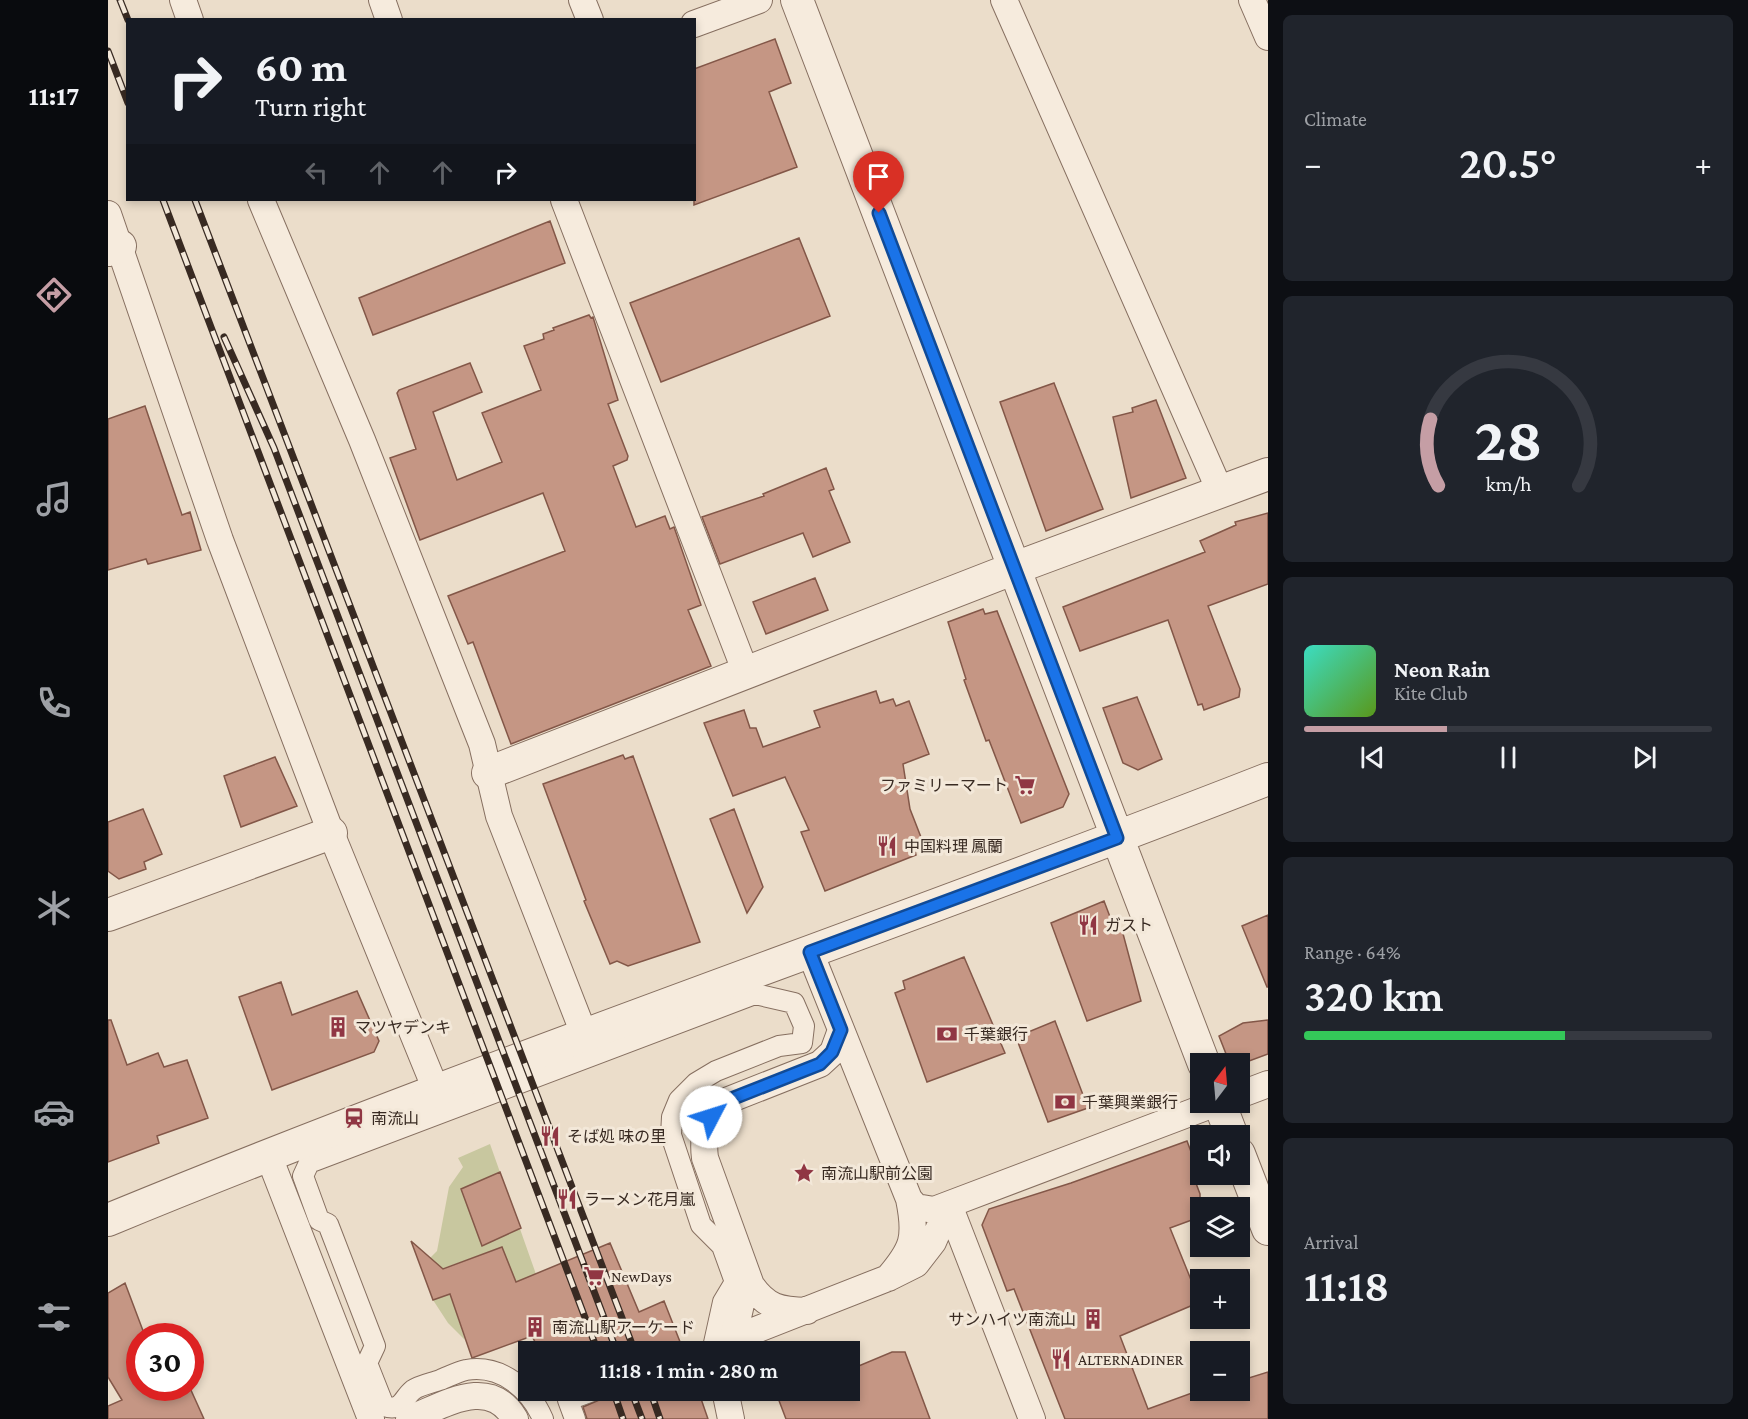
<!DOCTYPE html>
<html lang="en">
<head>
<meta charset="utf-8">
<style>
	:root { --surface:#171b24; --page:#20242c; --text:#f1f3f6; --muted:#9ea1a6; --line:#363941; --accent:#c59ea5 }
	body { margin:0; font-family:"Crimson Pro","Noto Sans JP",serif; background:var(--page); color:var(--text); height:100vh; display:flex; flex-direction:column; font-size:22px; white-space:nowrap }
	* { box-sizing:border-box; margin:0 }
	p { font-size:20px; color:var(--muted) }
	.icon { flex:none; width:33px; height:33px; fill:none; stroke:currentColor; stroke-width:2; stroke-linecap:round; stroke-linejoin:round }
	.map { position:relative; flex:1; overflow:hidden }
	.sheet { display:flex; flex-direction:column; gap:15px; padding:15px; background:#0d0f14; width:480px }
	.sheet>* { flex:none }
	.guide { position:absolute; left:18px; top:18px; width:570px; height:183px; border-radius:0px; box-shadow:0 3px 9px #0003; background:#171b24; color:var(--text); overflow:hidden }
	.needle { width:39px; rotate:16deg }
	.tools { position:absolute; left:1082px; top:1053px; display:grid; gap:12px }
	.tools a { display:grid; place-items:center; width:60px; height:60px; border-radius:0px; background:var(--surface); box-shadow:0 3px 9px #0003; font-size:30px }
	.speed { position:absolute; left:18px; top:1323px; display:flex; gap:12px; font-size:30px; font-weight:700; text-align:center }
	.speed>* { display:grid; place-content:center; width:78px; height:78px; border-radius:50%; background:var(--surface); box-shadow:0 3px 9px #0003; line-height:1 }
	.speed .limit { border:9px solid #d22; background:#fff; color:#111 }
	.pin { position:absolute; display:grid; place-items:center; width:51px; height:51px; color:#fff; margin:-62px -26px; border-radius:50% 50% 50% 0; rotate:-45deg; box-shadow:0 0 6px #0007 }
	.pin .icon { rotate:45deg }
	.me { position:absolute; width:66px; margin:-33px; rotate:50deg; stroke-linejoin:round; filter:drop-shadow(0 0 4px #0008) }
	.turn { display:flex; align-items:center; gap:21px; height:126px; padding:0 30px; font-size:27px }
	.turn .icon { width:78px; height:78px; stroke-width:2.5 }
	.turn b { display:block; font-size:42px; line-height:51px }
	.lanes { display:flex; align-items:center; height:57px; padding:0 30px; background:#0003; justify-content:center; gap:30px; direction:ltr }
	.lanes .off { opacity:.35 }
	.big { font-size:45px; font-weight:600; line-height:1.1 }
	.sheet .tile { flex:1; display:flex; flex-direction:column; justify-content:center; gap:9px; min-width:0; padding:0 21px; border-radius:9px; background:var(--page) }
	.sheet .dial { align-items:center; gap:0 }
	.dial svg { height:156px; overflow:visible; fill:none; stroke:var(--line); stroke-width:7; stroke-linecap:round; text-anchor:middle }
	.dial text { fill:var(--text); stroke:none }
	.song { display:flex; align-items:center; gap:18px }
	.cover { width:72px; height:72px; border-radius:9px; background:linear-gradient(135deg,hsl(170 70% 55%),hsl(90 70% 35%)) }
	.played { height:6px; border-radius:3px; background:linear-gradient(90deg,var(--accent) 35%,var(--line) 35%) }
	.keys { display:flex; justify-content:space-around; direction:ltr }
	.heat { display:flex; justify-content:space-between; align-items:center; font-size:33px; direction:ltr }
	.charge { height:9px; border-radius:4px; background:linear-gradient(90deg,#34c759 64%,var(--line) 0) }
	.trip { position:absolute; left:410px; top:1341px; width:342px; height:60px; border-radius:0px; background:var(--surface); box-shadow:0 3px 9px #0003; font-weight:600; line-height:60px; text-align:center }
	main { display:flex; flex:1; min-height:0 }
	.tabs { display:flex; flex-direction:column; width:108px; justify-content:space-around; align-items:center; background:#090b0e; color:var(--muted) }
	.tabs .icon { width:42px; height:42px }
	.tabs .active { color:var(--accent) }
	.tabs b { font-size:27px; color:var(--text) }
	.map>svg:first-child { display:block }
	.green { fill:#c8c79f }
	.building { fill:#c59684; stroke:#835748; stroke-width:1.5 }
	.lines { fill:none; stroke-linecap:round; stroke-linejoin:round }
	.pedestrian-casing { stroke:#866f60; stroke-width:22 }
	.minor-casing { stroke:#866f60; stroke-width:28 }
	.tertiary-casing { stroke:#866f60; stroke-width:34 }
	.pedestrian { stroke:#f6ebdd; stroke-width:20 }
	.minor { stroke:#f6ebdd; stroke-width:26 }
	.tertiary { stroke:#f6ebdd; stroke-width:32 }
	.rail-casing { stroke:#382a22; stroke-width:7 }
	.rail { stroke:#f3e8d9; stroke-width:4.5; stroke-dasharray:14; stroke-linecap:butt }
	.route-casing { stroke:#114b97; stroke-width:15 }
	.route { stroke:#1a73e8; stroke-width:10 }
	.labels { text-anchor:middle; stroke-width:6; stroke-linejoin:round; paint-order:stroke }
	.poi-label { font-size:16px; fill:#382a22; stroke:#f3e8d9; text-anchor:start }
</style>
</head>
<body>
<main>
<nav class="tabs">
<b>11:17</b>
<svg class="icon active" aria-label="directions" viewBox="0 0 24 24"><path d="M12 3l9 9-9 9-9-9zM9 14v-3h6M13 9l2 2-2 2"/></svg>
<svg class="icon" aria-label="music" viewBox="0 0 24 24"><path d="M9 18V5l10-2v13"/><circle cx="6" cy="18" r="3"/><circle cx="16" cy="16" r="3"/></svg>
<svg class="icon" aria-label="phone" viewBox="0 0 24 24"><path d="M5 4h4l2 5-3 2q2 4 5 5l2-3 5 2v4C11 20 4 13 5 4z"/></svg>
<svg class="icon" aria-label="climate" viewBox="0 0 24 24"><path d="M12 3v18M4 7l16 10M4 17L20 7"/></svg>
<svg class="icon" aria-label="car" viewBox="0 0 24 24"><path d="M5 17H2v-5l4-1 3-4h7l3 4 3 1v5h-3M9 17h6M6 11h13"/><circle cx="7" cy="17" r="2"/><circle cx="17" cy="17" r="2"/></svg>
<svg class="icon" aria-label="filters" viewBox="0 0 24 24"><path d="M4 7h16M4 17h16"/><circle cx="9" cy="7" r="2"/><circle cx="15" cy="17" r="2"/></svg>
</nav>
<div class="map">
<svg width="1160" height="1419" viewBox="0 0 1160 1419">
	<rect width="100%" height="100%" fill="#ebddca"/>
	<path class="green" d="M 382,1144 L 441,1311 L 422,1318 L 394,1247 L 333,1269 L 321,1259 L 329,1251 L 341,1187 L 355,1167 L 350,1158 Z
		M 342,1294 L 357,1340 L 340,1323 L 325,1300 Z"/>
	<path class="building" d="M 667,39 L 683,83 L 661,92 L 689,167 L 586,205 L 586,69 Z
		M 442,221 L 457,263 L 265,335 L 251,298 Z
		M 691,238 L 722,316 L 553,382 L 522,303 Z
		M 481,315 L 483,318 L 485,317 L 510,400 L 500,404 L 520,456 L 519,460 L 505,466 L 528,527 L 557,516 L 562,529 L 566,527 L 593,605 L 580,610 L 603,666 L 403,744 L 365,642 L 360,644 L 340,596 L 457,551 L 435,493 L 312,540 L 282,458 L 308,449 L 289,393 L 291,390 L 362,363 L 374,392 L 325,412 L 349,480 L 394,462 L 374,413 L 433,390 L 416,346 L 436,339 L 435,334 L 446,330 L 445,328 Z
		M 946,383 L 995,509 L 938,531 L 892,402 Z
		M 1048,400 L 1078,478 L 1023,498 L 1005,417 L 1025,412 L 1024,408 Z
		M 37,406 L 74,515 L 82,512 L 93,550 L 40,564 L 38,559 L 0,570 L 0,419 Z
		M 718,468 L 726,489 L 721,491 L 742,542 L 705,557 L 695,533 L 612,564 L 594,517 L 656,496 L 655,494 Z
		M 1160,513 L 1160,584 L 1100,606 L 1132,689 L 1131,697 L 1096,710 L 1094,704 L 1090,705 L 1060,620 L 972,651 L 955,607 L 1097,552 L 1092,541 L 1128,525 L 1127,522 Z
		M 707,578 L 720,610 L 658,634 L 645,602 Z
		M 875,609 L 877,614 L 889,611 L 961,794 L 955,807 L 913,823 L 881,740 L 878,741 L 856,680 L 858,679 L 840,622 Z
		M 768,691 L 772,703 L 785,699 L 788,706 L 801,701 L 821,754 L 795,764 L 802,809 L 816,845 L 807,850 L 808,855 L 717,891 L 693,832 L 701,830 L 677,777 L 625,796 L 596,723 L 636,710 L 642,728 L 648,728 L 655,747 L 712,727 L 706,711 Z
		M 1029,697 L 1054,759 L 1030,770 L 1015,763 L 995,708 Z
		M 515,755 L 517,759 L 525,756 L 592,942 L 520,966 L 509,961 L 502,964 L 476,901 L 478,900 L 435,784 Z
		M 167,757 L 189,806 L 133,827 L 116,776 Z
		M 35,809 L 54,854 L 36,862 L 38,869 L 11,879 L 0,871 L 0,822 Z
		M 626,809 L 655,887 L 639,913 L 602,819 Z
		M 996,901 L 1007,930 L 1014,930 L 1033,1001 L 979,1021 L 943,923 Z
		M 1160,915 L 1160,987 L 1159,987 L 1134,926 Z
		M 856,957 L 897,1053 L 819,1082 L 787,993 L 797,989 L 795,981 Z
		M 173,982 L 184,1015 L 249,991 L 271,1041 L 266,1052 L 164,1090 L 131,997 Z
		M 0,1020 L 3,1020 L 19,1065 L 50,1053 L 56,1067 L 79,1060 L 100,1118 L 49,1136 L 51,1143 L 0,1162 Z
		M 1160,1020 L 1160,1054 L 1133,1064 L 1122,1064 L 1111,1036 L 1135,1023 Z
		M 947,1021 L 980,1108 L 940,1122 L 908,1037 Z
		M 1079,1141 L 1091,1173 L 1086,1178 L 1092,1194 L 1092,1217 L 1062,1228 L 1092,1302 L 1012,1336 L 1040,1409 L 1092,1390 L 1092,1393 L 1131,1390 L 1131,1381 L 1160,1372 L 1160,1419 L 957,1419 L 906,1289 L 899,1291 L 874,1225 L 881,1209 L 963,1183 Z
		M 392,1172 L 413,1228 L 374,1246 L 353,1189 Z
		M 303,1241 L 335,1269 L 394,1247 L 408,1282 L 502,1243 L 531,1312 L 556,1301 L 576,1352 L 441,1352 L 439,1345 L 430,1348 L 424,1336 L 364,1358 L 342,1294 L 325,1300 Z
		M 17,1283 L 37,1336 L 32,1336 L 32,1388 L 82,1388 L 96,1419 L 0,1419 L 0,1406 L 14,1400 L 0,1377 L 0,1293 Z
		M 784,1352 L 797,1352 L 822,1419 L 678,1419 L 667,1390 L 741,1390 L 741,1370 Z
		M 499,1390 L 590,1390 L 600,1419 L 479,1419 L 475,1407 L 496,1398 Z"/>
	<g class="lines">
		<g class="pedestrian-casing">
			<path id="pedestrian" d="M 435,1419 C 422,1389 393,1364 358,1370 C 349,1372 340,1377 332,1380 C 324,1383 312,1385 305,1390 C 294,1399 294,1412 276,1406 L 259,1363 L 267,1346 L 220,1224 L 211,1220 L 195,1176 L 201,1163 L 647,994 L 686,1003 L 696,1026 L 694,1043 L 671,1046 L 608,1071 L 588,1083 L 571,1100 L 564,1117 L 563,1135 L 593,1225 L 614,1246 L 627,1282 L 615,1302 L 604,1352
				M 467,1419 L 460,1400 L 487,1390"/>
		</g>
		<g class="minor-casing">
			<path id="minor" d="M 75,0 L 82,20
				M 274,0 L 281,20
				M 474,0 L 482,20
				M 896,0 L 1112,491
				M 1144,0 L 1160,37
				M 586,24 L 651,0
				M 153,200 L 254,440 L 374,744 L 391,816 L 476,1034
				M 456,200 L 638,673
				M 0,214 L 112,540 L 223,833 L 328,1090
				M 702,952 L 801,1199 C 809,1238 805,1249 780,1278
				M 1131,1095 L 1160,1084
				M 160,1154 L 263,1419
				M 801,1199 L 808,1207 L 826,1210 L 1111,1102
				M 841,1205 L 924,1419
				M 699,1311 C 672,1310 659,1308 643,1285 L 597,1158 C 594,1135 599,1122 613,1103 L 712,1064 L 725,1052 L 733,1030
				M 622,1352 L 633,1304 L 643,1285
				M 630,1352 L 635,1341 L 645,1331 L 780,1278 L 808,1264 L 825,1242 L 841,1205
				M 617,1390 L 623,1419
				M 301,1419 C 337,1405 381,1375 407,1419"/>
		</g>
		<g class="tertiary-casing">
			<path id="tertiary" d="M 689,0 L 1096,1064
				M 0,250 L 12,246
				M 380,773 L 907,568 L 1160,474
				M 0,915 L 223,833
				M 1111,1102 L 1124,1136
				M 1131,1154 L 1160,1229
				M 0,1220 C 383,1062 775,930 1160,779"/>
		</g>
		<use href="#pedestrian" class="pedestrian"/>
		<use href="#minor" class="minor"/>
		<use href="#tertiary" class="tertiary"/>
		<g class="rail-casing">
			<path id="rail" d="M 12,0 L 20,20
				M 0,51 L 20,103
				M 55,200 L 490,1352
				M 87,200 L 527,1352
				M 116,337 L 166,448 L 509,1352
				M 505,1390 L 515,1419
				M 523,1390 L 534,1419
				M 542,1390 L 552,1419"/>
		</g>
		<use href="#rail" class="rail"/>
	</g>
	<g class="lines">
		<g class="route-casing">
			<path id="route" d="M 603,1117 L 613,1103 L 712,1064 L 724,1052 L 733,1030 L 702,952 L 1009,838 L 771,213"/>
		</g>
		<use href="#route" class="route"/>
	</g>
	<defs>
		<g id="supermarket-bare" transform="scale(1.62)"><path d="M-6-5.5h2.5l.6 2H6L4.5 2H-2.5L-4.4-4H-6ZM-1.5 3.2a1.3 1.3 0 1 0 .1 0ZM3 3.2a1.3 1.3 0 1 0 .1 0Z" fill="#903643" stroke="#f3e8d9" stroke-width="2.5" paint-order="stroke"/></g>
		<g id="restaurant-bare" transform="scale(1.62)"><path d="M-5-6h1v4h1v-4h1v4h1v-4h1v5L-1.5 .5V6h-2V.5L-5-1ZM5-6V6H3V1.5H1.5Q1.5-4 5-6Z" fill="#903643" stroke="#f3e8d9" stroke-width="2.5" paint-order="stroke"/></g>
		<g id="building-bare" transform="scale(1.62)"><path d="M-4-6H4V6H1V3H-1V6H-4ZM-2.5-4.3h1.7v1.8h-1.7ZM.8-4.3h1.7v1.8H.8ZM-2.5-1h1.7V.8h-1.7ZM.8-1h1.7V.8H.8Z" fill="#903643" stroke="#f3e8d9" stroke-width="2.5" paint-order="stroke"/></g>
		<g id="bank-bare" transform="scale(1.62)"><path d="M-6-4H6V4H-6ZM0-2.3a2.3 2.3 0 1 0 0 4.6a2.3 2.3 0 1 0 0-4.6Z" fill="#903643" stroke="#f3e8d9" stroke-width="2.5" paint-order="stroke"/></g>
		<g id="station-bare" transform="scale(1.62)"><path d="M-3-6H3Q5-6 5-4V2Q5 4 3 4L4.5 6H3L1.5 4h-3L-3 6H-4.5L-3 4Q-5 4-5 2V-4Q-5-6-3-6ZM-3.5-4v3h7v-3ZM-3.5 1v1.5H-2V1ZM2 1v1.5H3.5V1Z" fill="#903643" stroke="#f3e8d9" stroke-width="2.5" paint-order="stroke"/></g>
		<g id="sight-bare" transform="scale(1.62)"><path d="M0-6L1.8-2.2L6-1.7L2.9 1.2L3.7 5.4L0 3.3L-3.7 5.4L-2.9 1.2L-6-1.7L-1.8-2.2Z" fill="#903643" stroke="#f3e8d9" stroke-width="2.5" paint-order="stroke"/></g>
	</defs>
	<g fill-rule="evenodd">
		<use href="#supermarket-bare" x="917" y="785"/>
		<use href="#restaurant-bare" x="779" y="846"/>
		<use href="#restaurant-bare" x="980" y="925"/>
		<use href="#building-bare" x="230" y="1027"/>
		<use href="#bank-bare" x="839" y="1034"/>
		<use href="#bank-bare" x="957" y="1102"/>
		<use href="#station-bare" x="246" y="1118"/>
		<use href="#restaurant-bare" x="442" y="1136"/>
		<use href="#sight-bare" x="696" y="1173"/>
		<use href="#restaurant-bare" x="459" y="1199"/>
		<use href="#supermarket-bare" x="486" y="1276"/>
		<use href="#building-bare" x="985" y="1319"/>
		<use href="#building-bare" x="427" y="1327"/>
		<use href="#restaurant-bare" x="953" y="1359"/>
	</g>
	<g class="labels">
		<g class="poi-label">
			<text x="900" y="791" text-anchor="end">ファミリーマート</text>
			<text x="796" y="852">中国料理 鳳蘭</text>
			<text x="997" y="931">ガスト</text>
			<text x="247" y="1033">マツヤデンキ</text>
			<text x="856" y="1040">千葉銀行</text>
			<text x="974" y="1108">千葉興業銀行</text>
			<text x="263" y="1124">南流山</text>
			<text x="459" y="1142">そば処 味の里</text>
			<text x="713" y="1179">南流山駅前公園</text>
			<text x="476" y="1205">ラーメン花月嵐</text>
			<text x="503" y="1282">NewDays</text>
			<text x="968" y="1325" text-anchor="end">サンハイツ南流山</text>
			<text x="444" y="1333">南流山駅アーケード</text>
			<text x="970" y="1365">ALTERNADINER</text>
		</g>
	</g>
</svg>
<div class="tools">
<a><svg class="needle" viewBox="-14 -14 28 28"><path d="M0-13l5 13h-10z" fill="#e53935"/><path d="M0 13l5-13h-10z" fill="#9ea1a6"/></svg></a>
<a><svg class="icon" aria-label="sound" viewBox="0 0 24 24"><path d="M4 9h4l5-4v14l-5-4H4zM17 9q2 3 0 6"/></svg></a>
<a><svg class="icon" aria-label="layers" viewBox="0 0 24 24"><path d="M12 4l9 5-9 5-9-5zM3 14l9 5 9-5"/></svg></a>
<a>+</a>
<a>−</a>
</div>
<div class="speed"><div class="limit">30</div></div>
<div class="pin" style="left:771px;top:213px;background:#d93025"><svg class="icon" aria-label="arrive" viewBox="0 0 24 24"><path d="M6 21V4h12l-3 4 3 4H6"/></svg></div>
<svg class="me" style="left:603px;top:1117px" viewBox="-20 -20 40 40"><circle r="19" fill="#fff"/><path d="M0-13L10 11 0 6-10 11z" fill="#1a73e8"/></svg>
<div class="trip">11:18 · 1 min · 280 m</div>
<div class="guide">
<div class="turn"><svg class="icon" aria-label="right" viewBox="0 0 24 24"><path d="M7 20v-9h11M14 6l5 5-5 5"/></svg><div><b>60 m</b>Turn right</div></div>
<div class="lanes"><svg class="icon off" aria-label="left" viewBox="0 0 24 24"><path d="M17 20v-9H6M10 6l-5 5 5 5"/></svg><svg class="icon off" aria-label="ahead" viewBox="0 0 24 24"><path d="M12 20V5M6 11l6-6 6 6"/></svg><svg class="icon off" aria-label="ahead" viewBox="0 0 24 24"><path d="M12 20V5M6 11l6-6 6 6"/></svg><svg class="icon" aria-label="right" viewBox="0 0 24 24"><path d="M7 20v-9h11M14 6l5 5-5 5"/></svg></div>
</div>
</div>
<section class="sheet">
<div class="tile"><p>Climate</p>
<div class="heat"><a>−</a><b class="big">20.5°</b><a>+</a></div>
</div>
<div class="tile dial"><svg viewBox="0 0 100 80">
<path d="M14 69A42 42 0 1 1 86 69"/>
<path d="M14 69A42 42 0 0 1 10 35" stroke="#c59ea5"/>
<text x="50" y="56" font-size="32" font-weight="700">28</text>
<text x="50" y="72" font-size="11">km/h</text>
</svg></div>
<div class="tile">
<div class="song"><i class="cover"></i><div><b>Neon Rain</b><p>Kite Club</p></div></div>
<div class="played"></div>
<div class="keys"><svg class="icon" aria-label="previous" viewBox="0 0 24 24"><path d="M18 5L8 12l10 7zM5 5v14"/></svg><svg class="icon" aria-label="pause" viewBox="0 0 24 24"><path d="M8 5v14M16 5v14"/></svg><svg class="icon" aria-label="next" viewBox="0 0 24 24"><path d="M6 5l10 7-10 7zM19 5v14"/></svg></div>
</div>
<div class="tile"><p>Range · 64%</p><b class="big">320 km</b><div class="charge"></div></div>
<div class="tile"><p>Arrival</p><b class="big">11:18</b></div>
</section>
</main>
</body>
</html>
